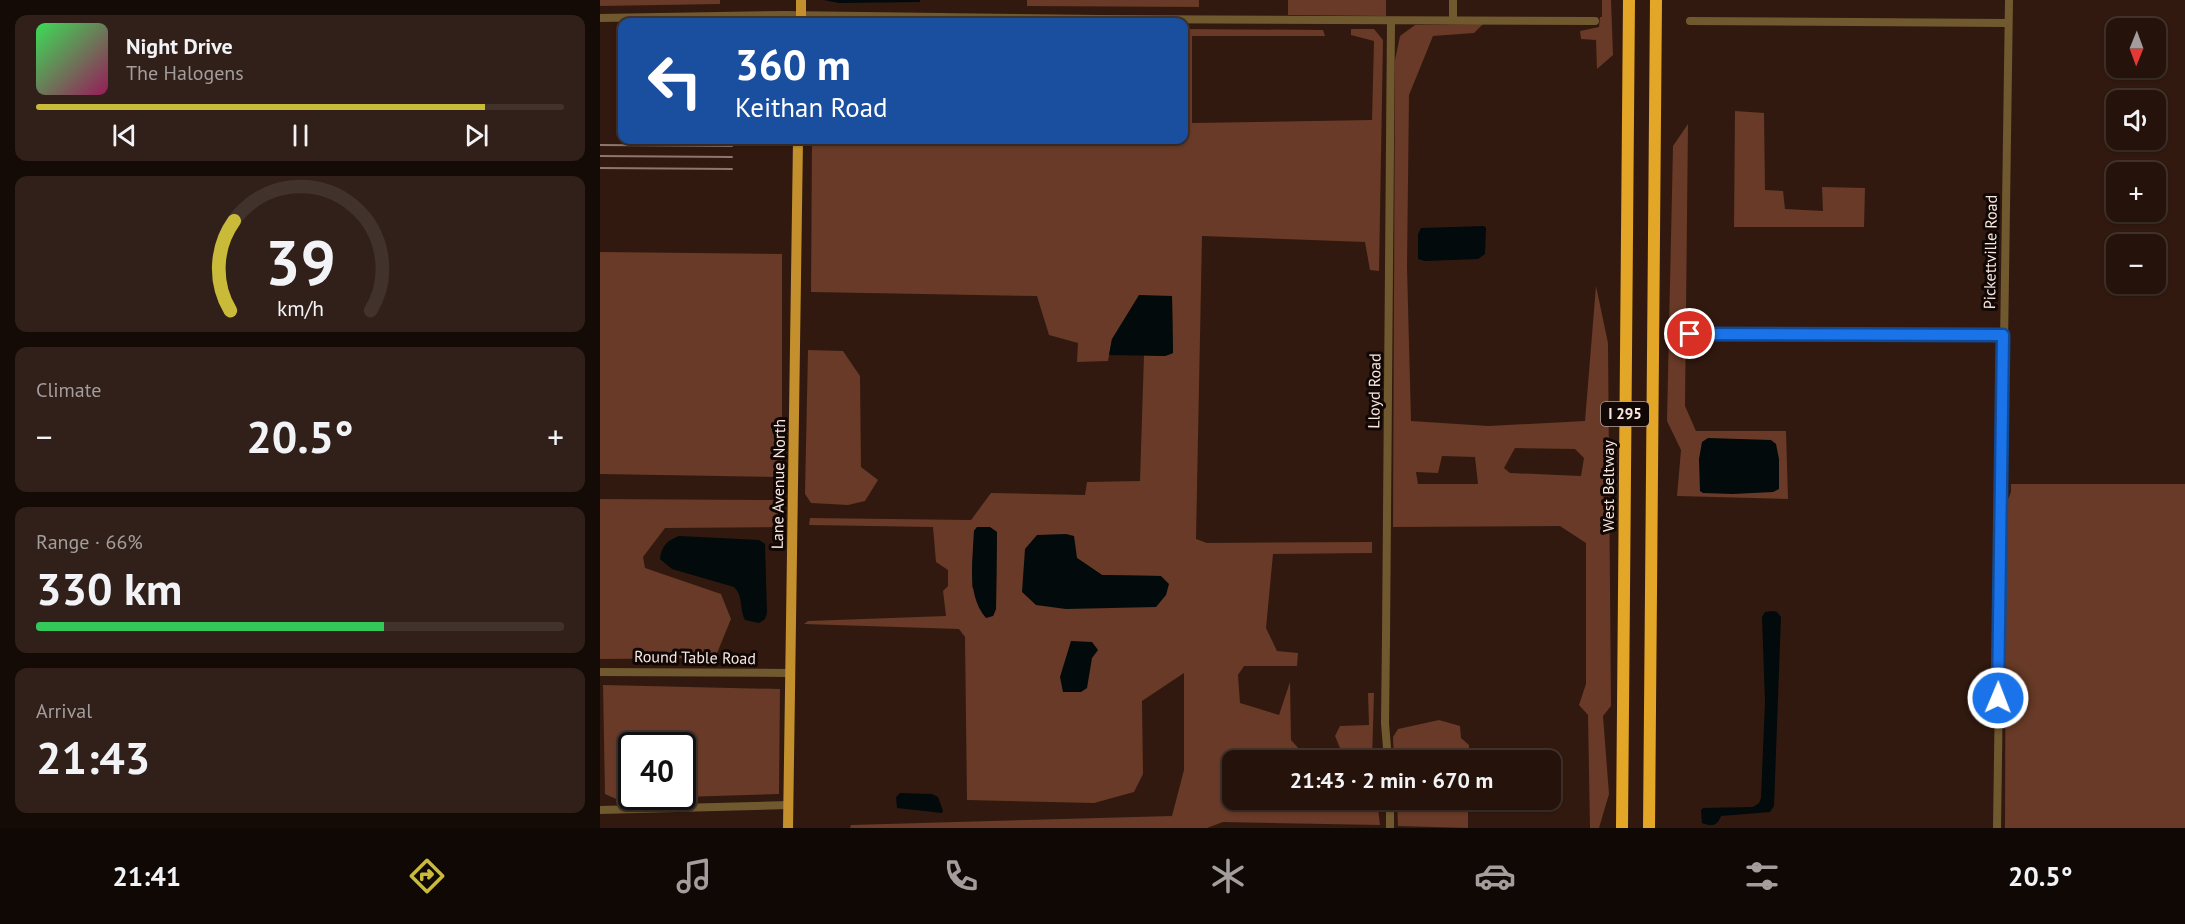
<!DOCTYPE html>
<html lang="en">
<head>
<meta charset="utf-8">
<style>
	:root { --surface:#25130b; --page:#312019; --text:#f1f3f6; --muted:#a39e9d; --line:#42322c; --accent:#caba3a }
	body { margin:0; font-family:"PT Sans",sans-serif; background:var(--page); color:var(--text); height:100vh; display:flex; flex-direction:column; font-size:22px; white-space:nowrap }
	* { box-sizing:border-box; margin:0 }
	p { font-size:20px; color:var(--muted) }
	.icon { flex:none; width:33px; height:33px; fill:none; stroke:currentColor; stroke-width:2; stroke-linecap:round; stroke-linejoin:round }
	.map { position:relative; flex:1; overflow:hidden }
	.drawer { display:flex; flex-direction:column; gap:15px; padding:15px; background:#140a06; width:600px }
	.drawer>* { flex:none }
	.hud { position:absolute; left:18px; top:18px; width:570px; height:126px; border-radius:12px; box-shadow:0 2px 4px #0004,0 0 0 2px var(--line); background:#1a4fa0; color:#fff; overflow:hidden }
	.needle { width:39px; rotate:181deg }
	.buttons { position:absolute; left:1506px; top:18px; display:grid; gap:12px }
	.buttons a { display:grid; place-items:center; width:60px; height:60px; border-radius:12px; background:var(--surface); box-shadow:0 2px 4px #0004,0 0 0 2px var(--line); font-size:30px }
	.speed { position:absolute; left:18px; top:732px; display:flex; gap:12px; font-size:30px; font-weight:700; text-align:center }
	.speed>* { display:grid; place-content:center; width:78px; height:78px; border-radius:50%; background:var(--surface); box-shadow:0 2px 4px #0004,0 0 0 2px var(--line); line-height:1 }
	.speed .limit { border:3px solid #111; border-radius:9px; background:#fff; color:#111 }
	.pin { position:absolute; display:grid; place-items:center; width:51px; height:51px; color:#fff; margin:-26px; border:3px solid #fff; border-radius:50%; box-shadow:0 2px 6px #0007 }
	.me { position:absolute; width:66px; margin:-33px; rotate:1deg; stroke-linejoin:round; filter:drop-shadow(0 0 4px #0008) }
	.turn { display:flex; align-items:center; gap:21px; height:126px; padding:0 18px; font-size:27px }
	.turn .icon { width:78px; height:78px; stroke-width:2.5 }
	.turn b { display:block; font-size:42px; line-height:51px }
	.big { font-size:45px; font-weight:600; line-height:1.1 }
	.drawer .widget { flex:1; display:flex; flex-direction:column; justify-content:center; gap:9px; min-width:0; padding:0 21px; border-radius:12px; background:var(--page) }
	.drawer .dial { align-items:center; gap:0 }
	.dial svg { height:156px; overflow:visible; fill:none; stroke:var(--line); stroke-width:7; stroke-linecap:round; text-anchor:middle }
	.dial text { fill:var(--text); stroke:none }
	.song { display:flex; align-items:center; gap:18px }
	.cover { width:72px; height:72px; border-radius:9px; background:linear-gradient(135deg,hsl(130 70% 55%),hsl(330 70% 35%)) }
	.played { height:6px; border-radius:3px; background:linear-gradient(90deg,var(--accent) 85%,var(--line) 85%) }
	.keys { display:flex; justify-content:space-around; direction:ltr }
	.heat { display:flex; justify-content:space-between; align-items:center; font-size:33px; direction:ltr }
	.charge { height:9px; border-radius:4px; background:linear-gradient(90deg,#34c759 66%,var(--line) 0) }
	.trip { position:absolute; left:622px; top:750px; width:339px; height:60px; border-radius:12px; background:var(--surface); box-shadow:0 2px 4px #0004,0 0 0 2px var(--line); font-weight:600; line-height:60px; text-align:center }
	.dock { display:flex; height:96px; justify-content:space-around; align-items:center; background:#0f0804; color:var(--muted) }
	.dock .icon { width:42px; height:42px }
	.dock .selected { color:var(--accent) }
	.dock b { font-size:27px; color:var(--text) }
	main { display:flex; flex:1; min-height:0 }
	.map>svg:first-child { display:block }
	.green { fill:#683a27; fill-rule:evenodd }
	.water { fill:#020a0c }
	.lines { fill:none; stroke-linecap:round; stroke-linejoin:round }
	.minor { stroke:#71592f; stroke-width:8 }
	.major { stroke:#c3902d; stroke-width:10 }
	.highway { stroke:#e3a627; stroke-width:12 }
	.rail { stroke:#8c766e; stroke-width:2 }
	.route-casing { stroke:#114b97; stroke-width:15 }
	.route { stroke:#1a73e8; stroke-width:10 }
	.labels { text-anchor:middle; stroke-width:6; stroke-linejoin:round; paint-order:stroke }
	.shield { fill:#110704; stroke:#b3a49f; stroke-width:1.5 }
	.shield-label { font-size:15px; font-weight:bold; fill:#f9e7e1 }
	.street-label { font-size:16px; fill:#f9e7e1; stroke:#110704 }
</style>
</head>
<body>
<main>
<section class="drawer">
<div class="widget">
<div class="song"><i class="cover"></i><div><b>Night Drive</b><p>The Halogens</p></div></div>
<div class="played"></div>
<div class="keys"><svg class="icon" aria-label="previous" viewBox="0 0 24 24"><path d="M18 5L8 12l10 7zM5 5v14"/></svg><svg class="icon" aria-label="pause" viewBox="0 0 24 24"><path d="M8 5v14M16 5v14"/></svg><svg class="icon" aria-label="next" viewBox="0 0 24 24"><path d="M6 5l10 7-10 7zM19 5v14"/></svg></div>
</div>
<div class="widget dial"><svg viewBox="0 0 100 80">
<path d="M14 69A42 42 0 1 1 86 69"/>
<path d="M14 69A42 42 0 0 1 16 23" stroke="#caba3a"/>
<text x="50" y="56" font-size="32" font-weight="700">39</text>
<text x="50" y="72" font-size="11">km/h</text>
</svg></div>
<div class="widget"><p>Climate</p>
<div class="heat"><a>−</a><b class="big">20.5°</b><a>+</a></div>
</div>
<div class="widget"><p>Range · 66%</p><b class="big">330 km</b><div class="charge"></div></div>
<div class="widget"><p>Arrival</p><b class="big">21:43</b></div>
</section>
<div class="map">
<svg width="1585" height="828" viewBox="0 0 1585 828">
	<rect width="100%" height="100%" fill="#31190f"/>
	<path class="green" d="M 0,0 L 120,0 L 120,4 L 0,6 Z
		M 427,0 L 599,0 L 599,7 L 427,6 Z
		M 688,0 L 786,0 L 786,16 L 688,15 Z
		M 1002,0 L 1011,0 L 1013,55 L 997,69 L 996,40 L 981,39 L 980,31 L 999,27 L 1000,17 L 1002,17 Z
		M 883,24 L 874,33 L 833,36 L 809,95 L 807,267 L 811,421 L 888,426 L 985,421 L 996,286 L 1008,343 L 1011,706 L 1003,716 L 1009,794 L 999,828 L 990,828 L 988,715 L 979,705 L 986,684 L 986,543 L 960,526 L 793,527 L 795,60 L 800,36 L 815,25 ZM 915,448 L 975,449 L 984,458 L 981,476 L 910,473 L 904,468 ZM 842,456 L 875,457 L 878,484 L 818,484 L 816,472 L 838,473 Z
		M 584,29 L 723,30 L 725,36 L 592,36 L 592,123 L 772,120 L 774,41 L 751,35 L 751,29 L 774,29 L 783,40 L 779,271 L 770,270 L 765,242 L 602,236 L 596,539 L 607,543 L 772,542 L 772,553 L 673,554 L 666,628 L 677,651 L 698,653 L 697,666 L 644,666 L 638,675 L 640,703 L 679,715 L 690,682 L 691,740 L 700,750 L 726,752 L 730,760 L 633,760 L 633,800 L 777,800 L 780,825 L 623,822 L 607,828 L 250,828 L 251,825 L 572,816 L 584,770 L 584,673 L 542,701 L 543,774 L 534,792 L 494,803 L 367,800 L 365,637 L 359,629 L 204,624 L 208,621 L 346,616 L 343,591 L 348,586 L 348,570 L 336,562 L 333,527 L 209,525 L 210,518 L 371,520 L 391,493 L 485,495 L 487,482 L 540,481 L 544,355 L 565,356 L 573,353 L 572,297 L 512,339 L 508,361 L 477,362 L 478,343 L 449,335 L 437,296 L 211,292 L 212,140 L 584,140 ZM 377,527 L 397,532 L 396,609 L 393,616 L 372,587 L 374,531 ZM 477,558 L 502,575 L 561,576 L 422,592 Z
		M 1135,111 L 1164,113 L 1165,190 L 1183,191 L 1185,209 L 1223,211 L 1222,187 L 1265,188 L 1264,227 L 1134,227 Z
		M 1088,124 L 1085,406 L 1096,431 L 1186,431 L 1188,499 L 1077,496 L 1081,450 L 1067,421 L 1073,146 Z
		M 0,252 L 182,254 L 182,477 L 0,474 Z
		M 208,350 L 243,351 L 260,376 L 261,467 L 278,480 L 265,501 L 248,505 L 211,503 L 205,494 Z
		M 1411,484 L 1585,484 L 1585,828 L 1405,828 L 1406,504 L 1411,492 Z
		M 0,499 L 181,500 L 186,527 L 65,528 L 43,557 L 45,568 L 121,594 L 131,619 L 115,658 L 0,659 Z
		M 3,685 L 180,689 L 179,794 L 16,799 L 5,794 ZM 32,746 L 82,746 L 82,796 L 32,796 Z
		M 768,693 L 774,693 L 772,760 L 745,760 L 735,736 L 740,726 L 769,725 Z
		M 839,720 L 860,726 L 861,738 L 869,745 L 869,760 L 794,760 L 793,737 L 798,729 Z
		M 797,800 L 868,800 L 868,828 L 798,826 Z"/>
	<path class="water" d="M 224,0 L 320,0 L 320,2 L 239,3 Z
		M 884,226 L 886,228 L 885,254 L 878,259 L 825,261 L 818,259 L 818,234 L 821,228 Z
		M 539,295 L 572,296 L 573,353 L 565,356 L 509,355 L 512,339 Z
		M 1108,438 L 1171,440 L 1176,444 L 1179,459 L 1179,489 L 1173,492 L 1133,494 L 1103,493 L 1100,491 L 1099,459 L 1102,442 Z
		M 377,527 L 390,527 L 397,532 L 396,609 L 393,616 L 386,618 C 366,595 373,559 374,531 Z
		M 466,534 L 474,536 L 477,558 L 502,575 L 561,576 L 569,584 L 566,595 L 556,607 L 466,609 L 436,605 L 422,592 L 425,549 L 437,535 Z
		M 79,536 L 159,540 L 165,544 L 167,613 L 165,619 L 159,623 L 145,620 C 139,609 144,597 134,587 L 72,569 L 60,559 C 62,545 67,541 79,536 Z
		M 1173,611 L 1177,612 L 1181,617 L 1174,806 L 1170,812 L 1121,816 C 1117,826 1112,827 1102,823 L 1101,810 L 1103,808 L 1153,807 L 1159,803 L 1161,798 L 1165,702 L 1162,617 L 1165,612 Z
		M 471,641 L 492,642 L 498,650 L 492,658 L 487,688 L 481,692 L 463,692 L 460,677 Z
		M 300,793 L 332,794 L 338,797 L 343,811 L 342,813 L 297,808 L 296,797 Z"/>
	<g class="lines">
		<path class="minor" d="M 853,0 L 853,20
			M 0,18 L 185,15 L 501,19 L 995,21
			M 1090,21 L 1408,23
			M 1091,334 L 1403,335
			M 0,672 L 189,673
			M 788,760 L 785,723 L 786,638 L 791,21
			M 790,800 L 790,828
			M 0,810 L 188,805
			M 1397,828 L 1409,0"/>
		<path class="major" d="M 201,22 L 201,0
			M 188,828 L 198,140"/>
		<path class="highway" d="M 1022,828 L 1029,0
			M 1049,828 L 1056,0"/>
		<path class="rail" d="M 0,145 L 132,146
			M 0,156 L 132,157
			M 0,168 L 132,169"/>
	</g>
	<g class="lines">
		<g class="route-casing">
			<path id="route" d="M 1090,334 L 1403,335 L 1398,698"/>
		</g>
		<use href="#route" class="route"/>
	</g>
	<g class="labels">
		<rect class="shield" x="1001" y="402" width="48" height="24" rx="4.5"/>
		<g class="shield-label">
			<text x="1025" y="419">I 295</text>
		</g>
		<g class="street-label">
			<text transform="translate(1390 252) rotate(-89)" y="6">Pickettville Road</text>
			<text transform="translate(774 391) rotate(-89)" y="6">Lloyd Road</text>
			<text transform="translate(178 484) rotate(-89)" y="6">Lane Avenue North</text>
			<text transform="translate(1008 486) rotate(-90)" y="6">West Beltway</text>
			<text transform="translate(95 657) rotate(1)" y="6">Round Table Road</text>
		</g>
	</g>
</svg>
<div class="buttons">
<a><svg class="needle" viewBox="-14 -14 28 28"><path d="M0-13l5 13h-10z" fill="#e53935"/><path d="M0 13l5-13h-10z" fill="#a39e9d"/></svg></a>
<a><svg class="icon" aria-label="sound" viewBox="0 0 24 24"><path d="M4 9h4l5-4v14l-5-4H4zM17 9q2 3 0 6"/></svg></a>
<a>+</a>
<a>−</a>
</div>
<div class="speed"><div class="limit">40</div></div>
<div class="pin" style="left:1090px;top:334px;background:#d93025"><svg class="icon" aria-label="arrive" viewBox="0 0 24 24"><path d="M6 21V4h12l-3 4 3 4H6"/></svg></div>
<svg class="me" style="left:1398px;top:698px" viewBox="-20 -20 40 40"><circle r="17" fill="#1a73e8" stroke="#fff" stroke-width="3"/><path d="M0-11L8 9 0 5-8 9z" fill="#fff"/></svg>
<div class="trip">21:43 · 2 min · 670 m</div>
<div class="hud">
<div class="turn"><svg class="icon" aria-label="left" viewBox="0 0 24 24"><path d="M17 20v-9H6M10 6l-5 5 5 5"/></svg><div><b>360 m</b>Keithan Road</div></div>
</div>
</div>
</main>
<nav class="dock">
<b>21:41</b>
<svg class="icon selected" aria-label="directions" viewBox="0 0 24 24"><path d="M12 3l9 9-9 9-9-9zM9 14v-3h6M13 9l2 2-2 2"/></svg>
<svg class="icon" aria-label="music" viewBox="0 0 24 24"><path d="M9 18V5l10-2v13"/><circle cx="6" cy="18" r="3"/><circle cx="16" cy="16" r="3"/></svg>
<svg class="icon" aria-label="phone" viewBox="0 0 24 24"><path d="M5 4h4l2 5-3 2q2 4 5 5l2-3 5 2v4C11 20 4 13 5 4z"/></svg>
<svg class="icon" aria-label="climate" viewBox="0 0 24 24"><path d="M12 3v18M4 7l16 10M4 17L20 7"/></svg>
<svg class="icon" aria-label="car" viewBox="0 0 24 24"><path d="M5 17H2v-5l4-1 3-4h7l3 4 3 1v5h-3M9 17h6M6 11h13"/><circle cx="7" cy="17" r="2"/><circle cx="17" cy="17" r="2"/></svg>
<svg class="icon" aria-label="filters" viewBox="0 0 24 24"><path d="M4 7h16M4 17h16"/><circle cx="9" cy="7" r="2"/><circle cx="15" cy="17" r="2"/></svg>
<b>20.5°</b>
</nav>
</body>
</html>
